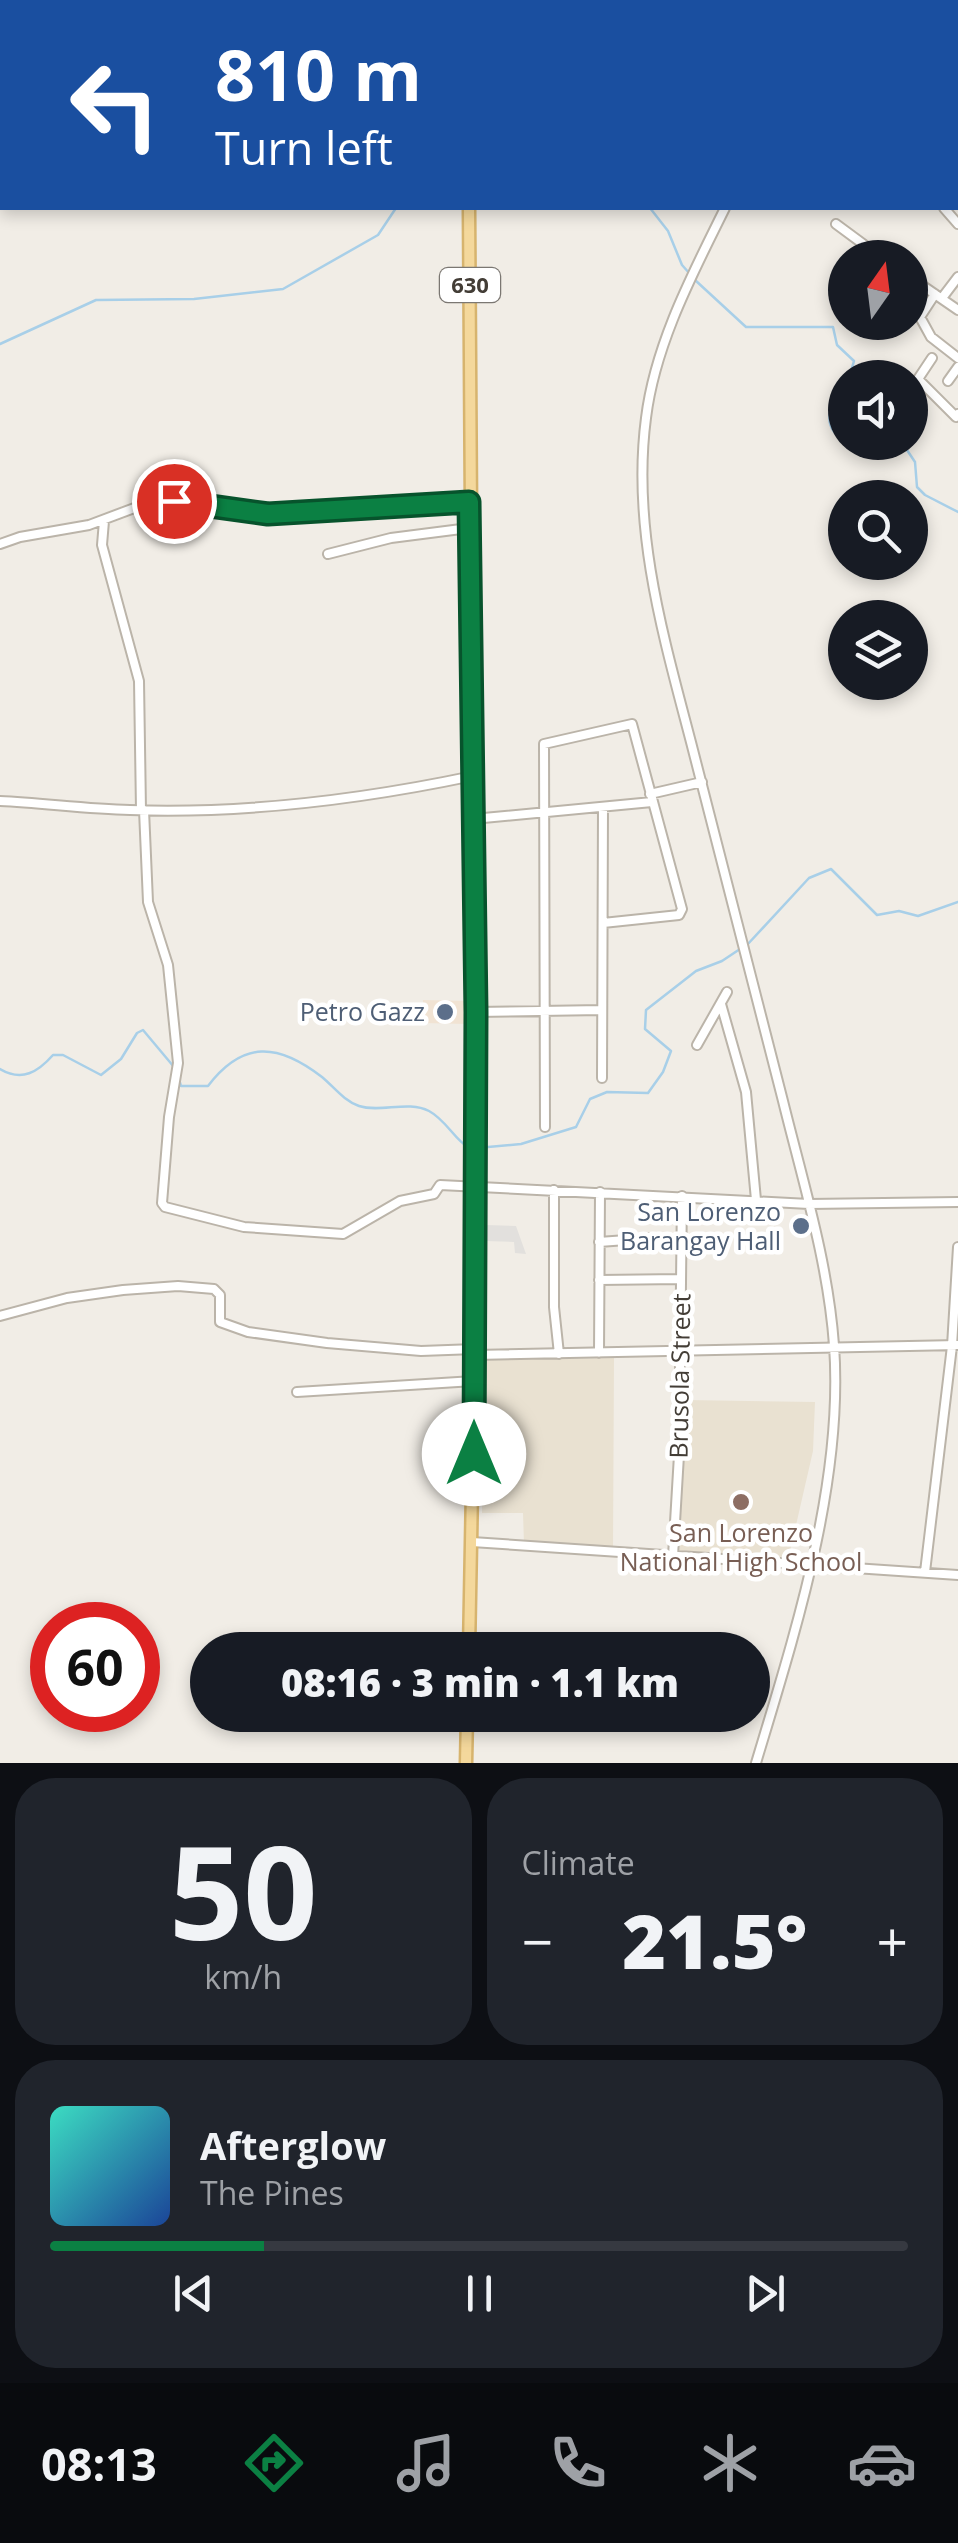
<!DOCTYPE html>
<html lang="en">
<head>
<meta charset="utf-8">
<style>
	:root { --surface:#171b24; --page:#20242c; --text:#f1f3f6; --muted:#9ea1a6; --line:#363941; --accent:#0b8043 }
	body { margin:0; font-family:"Open Sans",sans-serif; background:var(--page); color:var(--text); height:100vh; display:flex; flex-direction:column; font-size:38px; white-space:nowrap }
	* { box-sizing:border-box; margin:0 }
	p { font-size:32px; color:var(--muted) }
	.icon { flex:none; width:55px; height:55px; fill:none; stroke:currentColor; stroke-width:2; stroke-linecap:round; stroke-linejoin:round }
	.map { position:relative; height:1763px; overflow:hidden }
	.panel { display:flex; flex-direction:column; gap:15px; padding:15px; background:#0d0f14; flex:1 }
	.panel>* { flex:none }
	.guide { position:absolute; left:0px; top:0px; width:960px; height:210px; box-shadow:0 5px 15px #0003; background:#1a4fa0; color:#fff; overflow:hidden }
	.needle { width:65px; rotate:14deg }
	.buttons { position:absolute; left:828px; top:240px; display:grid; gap:20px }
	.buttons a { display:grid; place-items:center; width:100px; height:100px; border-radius:50%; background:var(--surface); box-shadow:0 5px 15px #0003; font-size:50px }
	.speed { position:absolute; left:30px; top:1602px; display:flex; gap:20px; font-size:50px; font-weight:700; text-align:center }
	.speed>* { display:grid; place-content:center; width:130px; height:130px; border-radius:50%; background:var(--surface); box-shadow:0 5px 15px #0003; line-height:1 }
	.speed .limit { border:15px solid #d22; background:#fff; color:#111 }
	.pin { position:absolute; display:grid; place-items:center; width:85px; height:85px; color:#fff; margin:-42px; border:5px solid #fff; border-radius:50%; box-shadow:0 2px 10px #0007 }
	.me { position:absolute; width:110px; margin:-55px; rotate:0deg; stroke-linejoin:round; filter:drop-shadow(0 0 8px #0008) }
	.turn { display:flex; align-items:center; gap:35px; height:210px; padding:0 50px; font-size:45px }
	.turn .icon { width:130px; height:130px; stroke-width:2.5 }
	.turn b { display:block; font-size:70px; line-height:85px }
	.big { font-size:75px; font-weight:800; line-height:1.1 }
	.panel .card { flex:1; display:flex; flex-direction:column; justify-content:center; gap:15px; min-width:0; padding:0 35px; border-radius:40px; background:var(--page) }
	.panel .dial { align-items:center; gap:0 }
	.dial b { font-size:130px; line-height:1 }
	.song { display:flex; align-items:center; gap:30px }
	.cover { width:120px; height:120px; border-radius:15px; background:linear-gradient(135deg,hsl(170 70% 55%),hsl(220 70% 35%)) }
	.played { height:10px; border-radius:5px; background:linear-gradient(90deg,var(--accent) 25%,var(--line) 25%) }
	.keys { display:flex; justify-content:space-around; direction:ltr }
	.heat { display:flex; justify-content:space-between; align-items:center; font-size:55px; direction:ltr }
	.panel .tiles { flex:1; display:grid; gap:15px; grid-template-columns:1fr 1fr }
	.card:last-child { grid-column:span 2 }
	.trip { position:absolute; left:190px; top:1632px; width:580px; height:100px; border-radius:50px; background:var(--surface); box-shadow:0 5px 15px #0003; font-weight:800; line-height:100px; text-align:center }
	.dock { display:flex; height:160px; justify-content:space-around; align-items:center; background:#090b0e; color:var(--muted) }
	.dock .icon { width:70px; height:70px }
	.dock .active { color:var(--accent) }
	.dock b { font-size:45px; color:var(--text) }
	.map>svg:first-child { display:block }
	.commercial { fill:#f1e3d3 }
	.education { fill:#e9e1d1 }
	.parking { fill:#e2e0dd }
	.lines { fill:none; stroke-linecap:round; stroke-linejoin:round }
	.stream { stroke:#a8cfe8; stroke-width:2.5 }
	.minor-casing { stroke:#bbb4a9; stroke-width:12 }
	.major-casing { stroke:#d7b46e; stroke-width:15 }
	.minor { stroke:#fff; stroke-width:8 }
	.major { stroke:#f4d89c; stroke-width:10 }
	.route-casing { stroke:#07532c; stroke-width:25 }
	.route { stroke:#0b8043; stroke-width:18 }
	.service-dot { fill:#5c6f8a; stroke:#fff; stroke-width:4 }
	.education-dot { fill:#8d6e63; stroke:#fff; stroke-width:4 }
	.labels { text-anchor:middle; stroke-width:9; stroke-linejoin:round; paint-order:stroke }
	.shield { fill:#fff; stroke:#7b7772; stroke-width:2.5 }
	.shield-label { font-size:22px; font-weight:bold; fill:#433d36 }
	.service-label { font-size:25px; fill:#4e5e75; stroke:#fff; text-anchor:end }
	.street-label { font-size:25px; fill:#433d36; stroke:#fff }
	.education-label { font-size:25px; fill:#785e54; stroke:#fff }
</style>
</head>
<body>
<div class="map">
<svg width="958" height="1763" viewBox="0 0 958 1763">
	<rect width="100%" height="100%" fill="#f1ede6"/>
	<path class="commercial" d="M 423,1000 L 468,1001 L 467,1024 L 422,1023 Z"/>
	<path class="education" d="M 614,1358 L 613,1550 L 524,1544 L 523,1513 L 482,1513 L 483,1360 Z
		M 685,1400 L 815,1402 L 813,1451 L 788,1560 L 679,1553 Z"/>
	<path class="parking" d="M 486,1225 L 516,1226 L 526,1254 L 515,1253 L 514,1242 L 485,1241 Z"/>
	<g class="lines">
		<path class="stream" d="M 650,208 L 668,231 L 682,265 L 690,274
			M 695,280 L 746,327 L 833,327 L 837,345 L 854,361 L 849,378
			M 0,344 L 96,300 L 194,299 L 283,289 L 378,235 L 396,208
			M 845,384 C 830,404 819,426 845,441
			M 849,442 L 874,449 L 893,444 L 907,450 L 915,462 L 917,487 L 925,495 L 958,512
			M 747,945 L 809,878 L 831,869 L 877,915 L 899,911 L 918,916 L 958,902
			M 0,1069 C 22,1082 38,1072 53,1055 L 63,1055 L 101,1075 L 121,1059 L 137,1033 L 143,1030 L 174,1067
			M 179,1079 L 181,1086 L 208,1086 C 243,1040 278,1043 322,1077 C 334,1087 344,1101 359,1106 C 381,1113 408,1100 429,1111 C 446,1120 454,1139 469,1148
			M 477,1148 L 521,1144 L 576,1127 L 590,1099 L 607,1092 L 648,1093 L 663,1072 L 671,1051 L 645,1029 L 646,1010 L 696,971 L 722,961 L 740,949"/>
		<g class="minor-casing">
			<path id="minor" d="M 151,0 L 152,2
				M 686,0 L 690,2
				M 725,0 L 729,2
				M 784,0 L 788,2
				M 876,0 L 883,2
				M 622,2 L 658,0
				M 836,2 L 838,0
				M 958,29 L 958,30
				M 725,208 C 693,273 655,344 646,418 C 631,531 665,642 693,750 C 724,867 754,984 783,1101 C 803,1182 828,1262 834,1345 C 844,1482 795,1633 756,1763
				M 944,208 L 958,224
				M 836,224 L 882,258
				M 910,277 L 958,310
				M 935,294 L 920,317 L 931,337 L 958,358
				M 942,298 L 958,277
				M 932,358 L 918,379 L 956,417 L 958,414
				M 948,381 L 958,367
				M 104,521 L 102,545 L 139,681 L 141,810
				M 0,544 L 20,537 L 89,525 L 153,501 L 210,504 L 268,514 L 469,502
				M 328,554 L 391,538 L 469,528
				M 650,794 L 702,782
				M 0,801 C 43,803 87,809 130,810 C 247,814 359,800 473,776
				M 144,810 L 148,902 L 168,965 L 178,1063 L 169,1117 L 162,1203 L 165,1207 L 244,1227 L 343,1234 L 400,1201 L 434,1194 L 440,1185 L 809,1204 L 958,1202
				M 473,819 L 652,802
				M 721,1004 L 746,1092 L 756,1200
				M 476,1012 L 602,1010
				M 697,1045 L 727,992
				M 602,1078 L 603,807
				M 545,1127 L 544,744 L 632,724 L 682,909 L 679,915 L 603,923
				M 554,1190 L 554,1307 L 559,1354
				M 599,1242 L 654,1238
				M 599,1280 L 681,1279
				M 0,1316 L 67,1298 L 123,1290 L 178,1286 L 214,1289 L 220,1295 L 220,1322 L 248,1332 L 327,1343 L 421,1351 L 475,1349
				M 599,1353 L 600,1192
				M 475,1355 L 958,1345
				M 297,1392 L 474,1381
				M 472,1542 L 958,1575
				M 673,1556 L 679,1455 L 682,1196
				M 925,1572 L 952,1346 L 958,1247"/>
		</g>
		<g class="major-casing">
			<path id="major" d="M 468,0 L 468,2
				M 469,1650 L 476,1276 L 469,208
				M 466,1763 L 467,1715"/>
		</g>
		<use href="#minor" class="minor"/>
		<use href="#major" class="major"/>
	</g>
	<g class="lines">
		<g class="route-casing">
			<path id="route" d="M 174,501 L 268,514 L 469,502 L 476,1012 L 474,1454"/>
		</g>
		<use href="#route" class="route"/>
	</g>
	<g class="service-dot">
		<circle cx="445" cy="1012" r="10"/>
		<circle cx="801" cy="1226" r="10"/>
	</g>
	<circle class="education-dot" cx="741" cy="1502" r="10"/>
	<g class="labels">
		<rect class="shield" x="440" y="268" width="60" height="34" rx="8"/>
		<g class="shield-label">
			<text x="470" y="293">630</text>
		</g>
		<g class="service-label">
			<text x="425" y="1021">Petro Gazz</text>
			<text x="781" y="1221">San Lorenzo<tspan x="781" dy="29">Barangay Hall</tspan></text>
		</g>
		<g class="street-label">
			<text transform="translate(680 1376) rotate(-89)" y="9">Brusola Street</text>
		</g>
		<g class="education-label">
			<text x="741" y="1542">San Lorenzo<tspan x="741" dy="29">National High School</tspan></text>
		</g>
	</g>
</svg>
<div class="buttons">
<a><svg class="needle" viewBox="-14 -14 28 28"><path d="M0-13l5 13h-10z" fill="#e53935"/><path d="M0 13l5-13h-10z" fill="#9ea1a6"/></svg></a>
<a><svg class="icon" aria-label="sound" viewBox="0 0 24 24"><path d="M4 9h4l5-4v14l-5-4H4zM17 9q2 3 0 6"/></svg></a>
<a><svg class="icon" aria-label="search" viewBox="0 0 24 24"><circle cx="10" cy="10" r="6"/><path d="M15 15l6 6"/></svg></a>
<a><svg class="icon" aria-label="layers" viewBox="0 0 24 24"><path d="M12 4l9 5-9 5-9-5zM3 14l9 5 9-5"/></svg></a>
</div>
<div class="speed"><div class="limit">60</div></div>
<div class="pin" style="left:174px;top:501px;background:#d93025"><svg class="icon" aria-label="arrive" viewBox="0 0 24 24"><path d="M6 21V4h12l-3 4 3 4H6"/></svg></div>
<svg class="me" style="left:474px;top:1454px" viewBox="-20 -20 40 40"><circle r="19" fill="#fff"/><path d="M0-13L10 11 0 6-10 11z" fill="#0b8043"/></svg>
<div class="trip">08:16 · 3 min · 1.1 km</div>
<div class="guide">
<div class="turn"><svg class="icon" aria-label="left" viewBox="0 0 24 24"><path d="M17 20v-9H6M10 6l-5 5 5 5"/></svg><div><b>810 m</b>Turn left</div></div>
</div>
</div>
<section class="panel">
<div class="tiles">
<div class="card dial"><b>50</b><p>km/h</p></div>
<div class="card"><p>Climate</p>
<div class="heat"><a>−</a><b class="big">21.5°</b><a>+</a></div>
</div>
<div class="card">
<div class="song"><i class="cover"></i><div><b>Afterglow</b><p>The Pines</p></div></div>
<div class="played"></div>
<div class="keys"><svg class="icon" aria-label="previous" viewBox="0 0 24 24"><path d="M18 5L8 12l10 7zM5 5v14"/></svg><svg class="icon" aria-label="pause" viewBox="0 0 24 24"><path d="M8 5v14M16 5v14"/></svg><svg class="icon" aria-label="next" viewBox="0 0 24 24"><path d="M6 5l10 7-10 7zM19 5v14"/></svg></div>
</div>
</div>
</section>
<nav class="dock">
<b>08:13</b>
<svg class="icon active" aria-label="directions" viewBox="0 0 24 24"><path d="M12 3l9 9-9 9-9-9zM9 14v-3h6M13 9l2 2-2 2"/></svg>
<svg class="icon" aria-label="music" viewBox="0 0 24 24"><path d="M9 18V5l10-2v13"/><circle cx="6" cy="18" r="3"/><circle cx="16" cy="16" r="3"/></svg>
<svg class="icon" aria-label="phone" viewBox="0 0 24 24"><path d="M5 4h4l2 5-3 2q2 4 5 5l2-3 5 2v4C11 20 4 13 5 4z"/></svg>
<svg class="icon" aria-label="climate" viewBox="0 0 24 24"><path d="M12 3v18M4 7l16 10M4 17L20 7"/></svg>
<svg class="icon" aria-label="car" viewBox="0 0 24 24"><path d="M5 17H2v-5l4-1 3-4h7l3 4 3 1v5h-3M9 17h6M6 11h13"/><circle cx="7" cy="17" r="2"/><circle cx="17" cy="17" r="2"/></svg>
</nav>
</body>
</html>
